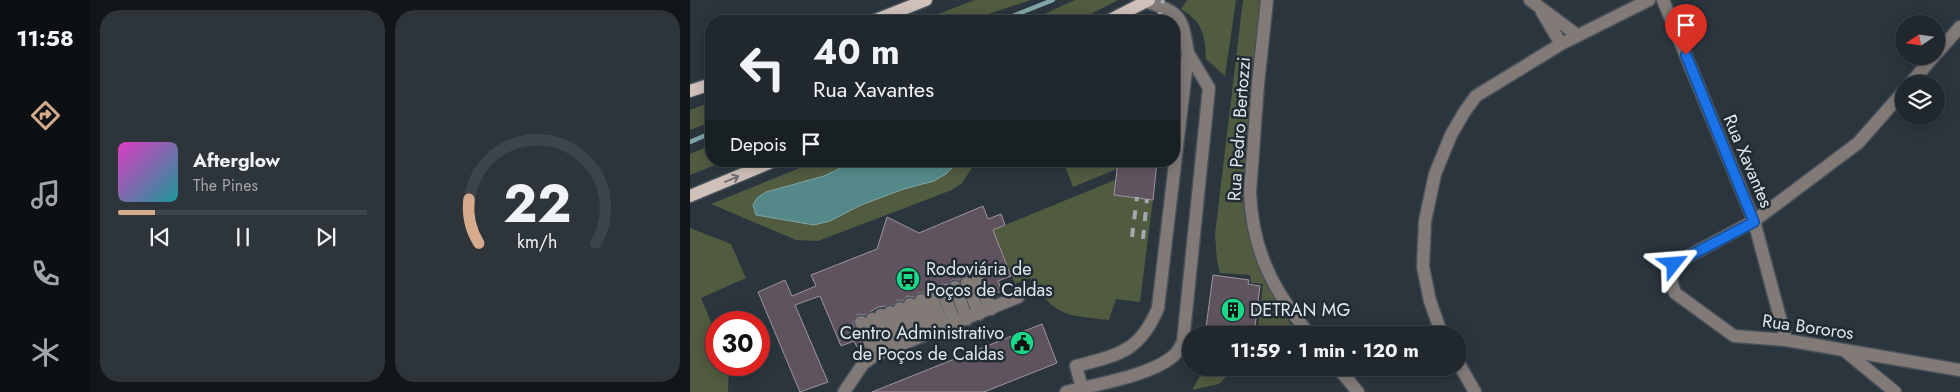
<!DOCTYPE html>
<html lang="pt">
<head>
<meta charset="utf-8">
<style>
	:root { --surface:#20282e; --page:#2d343a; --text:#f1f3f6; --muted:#a2a6aa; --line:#3d444a; --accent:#d6ab8b }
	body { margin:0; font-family:Jost,sans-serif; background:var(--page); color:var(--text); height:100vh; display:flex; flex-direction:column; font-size:19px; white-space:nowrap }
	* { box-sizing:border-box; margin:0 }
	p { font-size:16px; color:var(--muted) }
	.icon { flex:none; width:28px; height:28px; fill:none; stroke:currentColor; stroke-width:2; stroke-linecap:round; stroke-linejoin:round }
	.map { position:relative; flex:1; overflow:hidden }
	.sheet { display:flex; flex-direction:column; gap:10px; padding:10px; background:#121619; width:600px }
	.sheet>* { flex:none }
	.hud { position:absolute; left:15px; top:15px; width:475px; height:152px; border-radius:20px; box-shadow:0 2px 12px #0003,0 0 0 1px var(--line); background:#20282e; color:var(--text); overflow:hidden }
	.needle { width:32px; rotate:257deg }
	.buttons { position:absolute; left:1205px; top:15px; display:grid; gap:10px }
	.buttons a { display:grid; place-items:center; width:50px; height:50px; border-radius:50%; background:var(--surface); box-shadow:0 2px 12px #0003,0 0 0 1px var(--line); font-size:25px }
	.speed { position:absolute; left:15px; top:311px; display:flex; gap:10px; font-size:25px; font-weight:700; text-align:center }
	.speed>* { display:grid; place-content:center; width:65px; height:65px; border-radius:50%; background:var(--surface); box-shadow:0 2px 12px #0003,0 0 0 1px var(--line); line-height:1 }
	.speed .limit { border:8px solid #d22; background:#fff; color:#111 }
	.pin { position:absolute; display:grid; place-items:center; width:42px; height:42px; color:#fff; margin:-51px -21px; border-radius:50% 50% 50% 0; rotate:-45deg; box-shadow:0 0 5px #0007 }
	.pin .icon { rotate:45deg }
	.me { position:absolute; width:55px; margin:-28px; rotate:62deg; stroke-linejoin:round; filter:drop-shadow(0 0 4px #0008) }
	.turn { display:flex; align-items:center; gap:18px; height:105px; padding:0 25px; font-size:22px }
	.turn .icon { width:65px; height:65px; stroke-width:2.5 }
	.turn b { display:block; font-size:35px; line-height:42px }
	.then { display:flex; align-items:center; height:48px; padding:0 25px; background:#0003; gap:10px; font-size:19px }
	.sheet .tile { flex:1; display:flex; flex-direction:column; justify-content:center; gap:8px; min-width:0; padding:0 18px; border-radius:20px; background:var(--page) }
	.sheet .dial { align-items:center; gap:0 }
	.dial svg { height:130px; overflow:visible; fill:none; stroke:var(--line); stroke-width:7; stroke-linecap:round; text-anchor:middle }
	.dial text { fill:var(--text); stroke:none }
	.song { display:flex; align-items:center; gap:15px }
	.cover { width:60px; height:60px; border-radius:8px; background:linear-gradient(135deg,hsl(310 70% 55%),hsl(180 70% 35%)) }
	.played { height:5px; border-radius:2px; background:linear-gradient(90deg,var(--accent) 15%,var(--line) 15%) }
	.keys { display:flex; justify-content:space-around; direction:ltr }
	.sheet .tiles { flex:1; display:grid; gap:10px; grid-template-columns:repeat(2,1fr) }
	.trip { position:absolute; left:492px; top:326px; width:285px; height:50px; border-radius:25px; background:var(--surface); box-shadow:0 2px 12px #0003,0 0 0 1px var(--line); font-weight:700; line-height:50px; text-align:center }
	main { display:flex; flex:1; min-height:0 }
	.menu { display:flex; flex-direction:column; width:90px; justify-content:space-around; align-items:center; background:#0d1012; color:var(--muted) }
	.menu .icon { width:35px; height:35px }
	.menu .active { color:var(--accent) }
	.menu b { font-size:22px; color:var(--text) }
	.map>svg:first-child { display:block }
	.green { fill:#515b40 }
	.water { fill:#558989; stroke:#7fa5a7 }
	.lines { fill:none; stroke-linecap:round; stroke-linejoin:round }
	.stream { stroke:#7fa5a7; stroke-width:4.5 }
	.building { fill:#5f545e; stroke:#a0949f }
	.minor-casing { stroke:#48515a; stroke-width:15 }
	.major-casing { stroke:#48515a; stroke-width:15 }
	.minor { stroke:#817a77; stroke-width:12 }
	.major { stroke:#cfc1ba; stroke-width:12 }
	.rail { stroke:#a1a8af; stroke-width:4; stroke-dasharray:9 9; stroke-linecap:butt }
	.oneway { stroke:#6f6e70 }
	.route-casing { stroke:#114b97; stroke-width:12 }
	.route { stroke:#1a73e8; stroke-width:9 }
	.labels { text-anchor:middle; stroke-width:5; stroke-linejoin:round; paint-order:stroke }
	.street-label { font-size:18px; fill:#e0e6ec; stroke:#212b34 }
	.poi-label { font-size:18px; fill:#e0e6ec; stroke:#212b34; text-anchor:start }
</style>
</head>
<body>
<main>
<nav class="menu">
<b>11:58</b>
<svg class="icon active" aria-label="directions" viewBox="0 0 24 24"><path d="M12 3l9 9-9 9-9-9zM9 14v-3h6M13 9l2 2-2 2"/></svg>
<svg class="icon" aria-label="music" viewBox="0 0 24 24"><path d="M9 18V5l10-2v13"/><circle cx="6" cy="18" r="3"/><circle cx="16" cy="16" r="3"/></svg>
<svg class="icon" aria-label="phone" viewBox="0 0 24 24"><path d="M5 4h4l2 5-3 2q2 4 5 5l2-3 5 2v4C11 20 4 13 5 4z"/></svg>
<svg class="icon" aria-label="climate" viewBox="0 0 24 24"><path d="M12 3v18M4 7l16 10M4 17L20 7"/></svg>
</nav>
<section class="sheet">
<div class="tiles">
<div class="tile">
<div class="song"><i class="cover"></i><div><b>Afterglow</b><p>The Pines</p></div></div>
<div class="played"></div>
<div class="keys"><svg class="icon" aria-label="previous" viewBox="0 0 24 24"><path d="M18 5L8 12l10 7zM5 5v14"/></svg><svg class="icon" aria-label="pause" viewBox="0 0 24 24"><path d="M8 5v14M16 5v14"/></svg><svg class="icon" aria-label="next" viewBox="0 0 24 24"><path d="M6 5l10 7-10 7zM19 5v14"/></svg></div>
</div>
<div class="tile dial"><svg viewBox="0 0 100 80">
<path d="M14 69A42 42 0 1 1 86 69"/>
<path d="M14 69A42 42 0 0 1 8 42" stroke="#d6ab8b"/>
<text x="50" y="56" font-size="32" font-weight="700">22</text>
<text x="50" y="72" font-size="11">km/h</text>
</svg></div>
</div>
</section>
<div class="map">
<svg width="1270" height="392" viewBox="0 0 1270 392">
	<rect width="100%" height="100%" fill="#2b353e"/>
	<path class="green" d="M 285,0 L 341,0 L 277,21 L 230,21 Z
		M 385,0 L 428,0 L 387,21 L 339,21 Z
		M 497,0 L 546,0 L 535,76 L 516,59 C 515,35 513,22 491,9 Z
		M 553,0 L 576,0 L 558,201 L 577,285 L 607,335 L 567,335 L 573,284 L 561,283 L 560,275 L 530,273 L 527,260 L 525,234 Z
		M 21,102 L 21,122 L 0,130 L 0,110 Z
		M 21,145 L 21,161 L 35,161 L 0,175 L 0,154 Z
		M 127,161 L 286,161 L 272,183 L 262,190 L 128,241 L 106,240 L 21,204 Z
		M 373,161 L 428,161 L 427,169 L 383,187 Z
		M 425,180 L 424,195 L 463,199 L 450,302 L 426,299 L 419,320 C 376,315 365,317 340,278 L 325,284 L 303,230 Z
		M 0,228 L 41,244 L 56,278 L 11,298 L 26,334 L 26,365 L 39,365 L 38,392 L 0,392 Z
		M 512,368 L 575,368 L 536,377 L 529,384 L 502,390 L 510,376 Z"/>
	<path class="water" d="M 165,161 L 269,161 L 256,174 L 244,181 L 214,189 L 171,205 L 140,221 L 124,225 L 66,215 L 63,205 L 67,198 L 76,192 L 134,176 Z"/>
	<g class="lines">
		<path class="stream" d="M 310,21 L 363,0
			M 0,142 L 21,133"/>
	</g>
	<path class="building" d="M 428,161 L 467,161 L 463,200 L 424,195 Z
		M 293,206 L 298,219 L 311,214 L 315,225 L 303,230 L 321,276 L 308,281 L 312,291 L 303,294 L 293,273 L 285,271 L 281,276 L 274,276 L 270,280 L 262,280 L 257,285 L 251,284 L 246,289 L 238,288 L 234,293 L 228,293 L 224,297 L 217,296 L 213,301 L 208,300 L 203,305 L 188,307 L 175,315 L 168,314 L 163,322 L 172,345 L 167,347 L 164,341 L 151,346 L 130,296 L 105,305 L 138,382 L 110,392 L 68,292 L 95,280 L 102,296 L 126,286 L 121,275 L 187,249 L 197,217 L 229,233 Z
		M 523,275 L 559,280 L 558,284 L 570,286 L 564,335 L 515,335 Z
		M 352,324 L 367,363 L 294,392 L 182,392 Z"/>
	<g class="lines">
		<g class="minor-casing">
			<path id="minor" d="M 577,0 L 568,84 L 560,192 C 562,250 583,291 620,335
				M 840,0 L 887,35
				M 973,0 L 1064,221 L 1096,340
				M 852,12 L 871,44
				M 1246,54 L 1270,27
				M 1220,84 L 1244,56
				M 1214,91 L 1168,143 L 1064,221 L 984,264 L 981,281 L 985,293 L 1044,336 L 1096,340 L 1270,370
				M 288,279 L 301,309
				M 277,283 L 289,314
				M 265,287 L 277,319
				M 253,292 L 265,323
				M 241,296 L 254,328
				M 231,300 L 244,332
				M 220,304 L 233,336
				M 210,308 L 222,340
				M 200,312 L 213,344
				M 191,315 L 204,348
				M 182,319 L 195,351
				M 171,322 L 185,355
				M 752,335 L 740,301 L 733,267 L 735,221 L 745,174 L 761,135 L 775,111 L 786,96 L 871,44 L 959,0
				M 1155,351 L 1205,392
				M 769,364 L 785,392
				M 648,368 L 668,392
				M 392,388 L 386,366 C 428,355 450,352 468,308 L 498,53 C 492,18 492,12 456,2
				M 154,392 L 173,364 L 185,355 L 328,297
				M 376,392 C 407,384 459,376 482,357 C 487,354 490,347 493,342 L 519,88 L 498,53"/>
		</g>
		<g class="major-casing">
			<path id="major" d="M 183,21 L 236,0
				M 418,21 L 459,0
				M 0,91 L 21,84
				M 0,196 L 84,161"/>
		</g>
		<use href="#minor" class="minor"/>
		<use href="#major" class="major"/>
		<path class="rail" d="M 468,21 L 473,0
			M 442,237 L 447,197
			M 453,239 L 457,199"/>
	</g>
	<defs><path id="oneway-shaft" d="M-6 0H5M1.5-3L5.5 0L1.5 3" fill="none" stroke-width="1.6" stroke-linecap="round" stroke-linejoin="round" transform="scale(1.25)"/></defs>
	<use class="oneway" href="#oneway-shaft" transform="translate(42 179) rotate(-23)"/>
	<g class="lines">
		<g class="route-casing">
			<path id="route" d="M 984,264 L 1064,222 L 996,55"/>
		</g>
		<use href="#route" class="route"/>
	</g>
	<defs>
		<g id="bus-disc" transform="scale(1.25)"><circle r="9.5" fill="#1ad988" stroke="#212b34"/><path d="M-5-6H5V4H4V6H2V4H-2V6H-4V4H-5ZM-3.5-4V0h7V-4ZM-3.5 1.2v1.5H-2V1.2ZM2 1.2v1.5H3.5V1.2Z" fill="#111"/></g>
		<g id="building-disc" transform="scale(1.25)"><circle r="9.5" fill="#1ad988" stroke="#212b34"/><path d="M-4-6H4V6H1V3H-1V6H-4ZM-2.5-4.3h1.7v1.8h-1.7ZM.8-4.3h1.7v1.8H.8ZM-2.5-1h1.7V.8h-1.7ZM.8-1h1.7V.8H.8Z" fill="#111"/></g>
		<g id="civic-disc" transform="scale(1.25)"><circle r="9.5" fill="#1ad988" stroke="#212b34"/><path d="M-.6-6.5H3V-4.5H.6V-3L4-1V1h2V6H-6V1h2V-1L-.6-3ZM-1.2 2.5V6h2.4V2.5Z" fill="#111"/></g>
	</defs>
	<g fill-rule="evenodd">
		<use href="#bus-disc" x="218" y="279"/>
		<use href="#building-disc" x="543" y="310"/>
		<use href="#civic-disc" x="332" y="343"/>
	</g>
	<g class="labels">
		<g class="street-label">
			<text transform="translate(549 129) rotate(-86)" y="6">Rua Pedro Bertozzi</text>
			<text transform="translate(1058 161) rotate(67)" y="6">Rua Xavantes</text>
			<text transform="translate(1118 327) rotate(8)" y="6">Rua Bororos</text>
		</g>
		<g class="poi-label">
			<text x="236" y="275">Rodoviária de<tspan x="236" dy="21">Poços de Caldas</tspan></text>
			<text x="560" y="316">DETRAN MG</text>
			<text x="314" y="339" text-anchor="end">Centro Administrativo<tspan x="314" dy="21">de Poços de Caldas</tspan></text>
		</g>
	</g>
</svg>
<div class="buttons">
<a><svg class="needle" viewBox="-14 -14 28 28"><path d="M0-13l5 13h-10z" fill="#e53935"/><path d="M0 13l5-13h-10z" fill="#a2a6aa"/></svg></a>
<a><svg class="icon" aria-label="layers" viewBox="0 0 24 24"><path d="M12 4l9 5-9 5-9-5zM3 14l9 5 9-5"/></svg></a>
</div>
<div class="speed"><div class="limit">30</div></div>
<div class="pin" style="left:996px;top:55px;background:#d93025"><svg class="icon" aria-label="arrive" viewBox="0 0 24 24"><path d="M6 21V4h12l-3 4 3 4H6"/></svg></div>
<svg class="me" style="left:984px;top:264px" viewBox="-20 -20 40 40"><path d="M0-17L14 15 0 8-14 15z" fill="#1a73e8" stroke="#fff" stroke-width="4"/></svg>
<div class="trip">11:59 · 1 min · 120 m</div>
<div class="hud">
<div class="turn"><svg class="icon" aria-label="left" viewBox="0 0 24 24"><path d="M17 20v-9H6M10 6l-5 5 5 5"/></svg><div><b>40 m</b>Rua Xavantes</div></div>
<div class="then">Depois<svg class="icon" aria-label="arrive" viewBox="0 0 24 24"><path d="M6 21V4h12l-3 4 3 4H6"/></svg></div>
</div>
</div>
</main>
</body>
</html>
